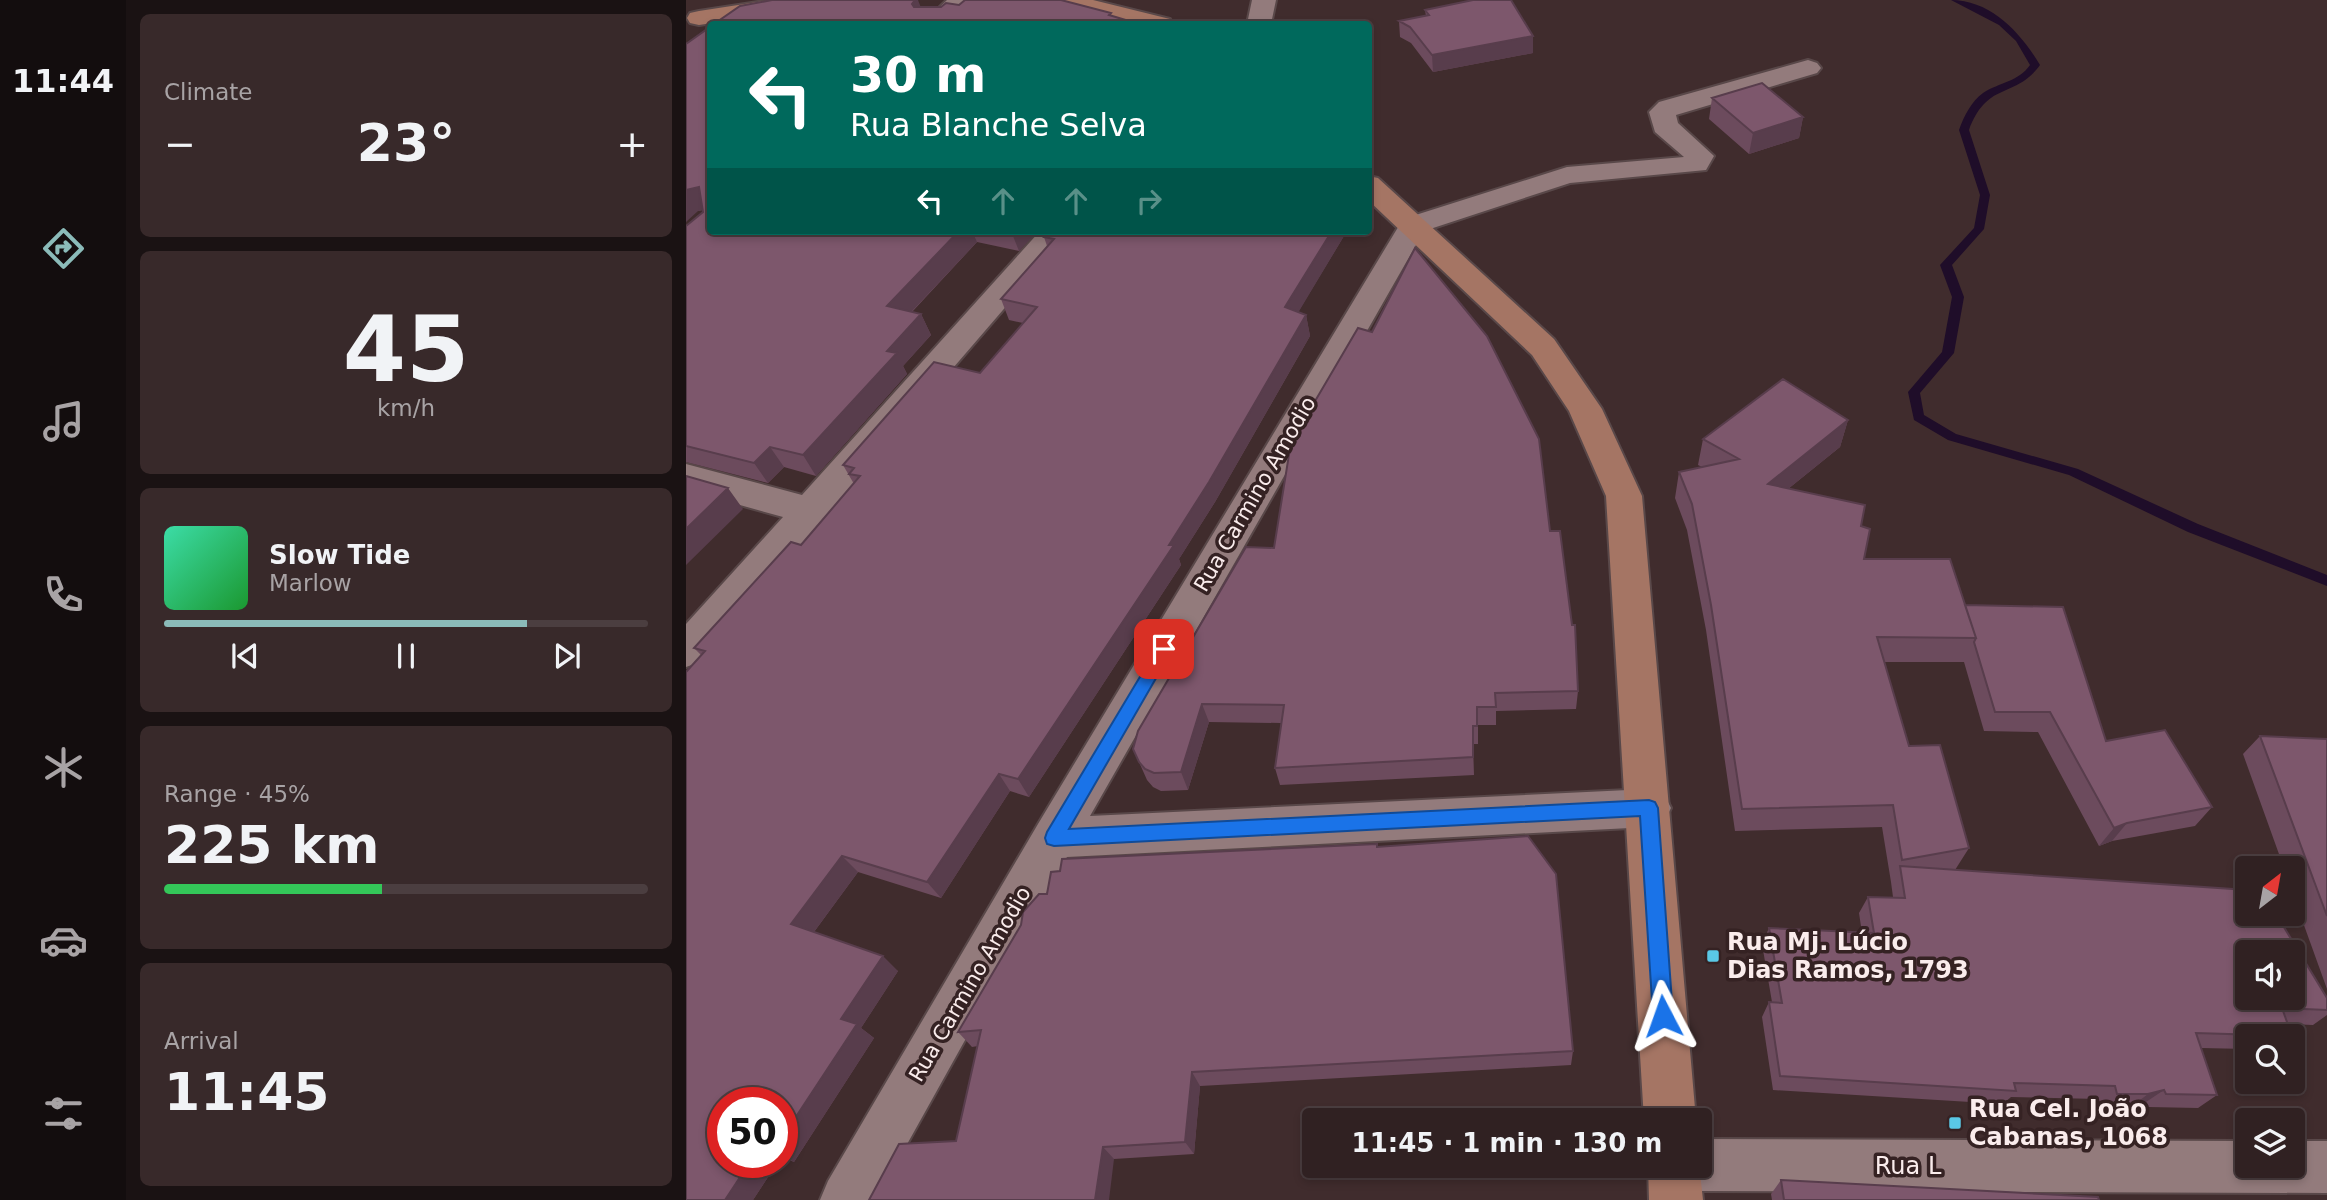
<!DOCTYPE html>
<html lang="en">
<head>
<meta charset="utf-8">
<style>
	:root { --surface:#302122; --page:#38292a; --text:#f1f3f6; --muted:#a8a3a5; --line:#4b3e40; --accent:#8bbbb9 }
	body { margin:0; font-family:"DejaVu Sans",sans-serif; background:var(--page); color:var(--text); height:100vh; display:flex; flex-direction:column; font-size:26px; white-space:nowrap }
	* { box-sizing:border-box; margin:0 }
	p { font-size:23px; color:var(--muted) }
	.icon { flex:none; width:38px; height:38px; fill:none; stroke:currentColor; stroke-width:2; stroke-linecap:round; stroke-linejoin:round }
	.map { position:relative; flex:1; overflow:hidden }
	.drawer { display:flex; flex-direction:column; gap:14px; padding:14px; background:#1a1213; width:560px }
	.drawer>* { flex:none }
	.hud { position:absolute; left:21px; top:21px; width:665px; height:214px; border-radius:7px; box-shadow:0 4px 10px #0003,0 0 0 2px var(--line); background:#00695c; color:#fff; overflow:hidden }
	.needle { width:46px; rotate:31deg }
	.buttons { position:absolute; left:1549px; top:856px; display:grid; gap:14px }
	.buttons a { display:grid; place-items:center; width:70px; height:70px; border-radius:7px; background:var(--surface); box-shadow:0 4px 10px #0003,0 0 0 2px var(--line); font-size:35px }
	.speed { position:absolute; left:21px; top:1087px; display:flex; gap:14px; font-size:35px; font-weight:700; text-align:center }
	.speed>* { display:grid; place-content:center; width:91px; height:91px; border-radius:50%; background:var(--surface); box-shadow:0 4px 10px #0003,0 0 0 2px var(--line); line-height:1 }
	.speed .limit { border:10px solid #d22; background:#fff; color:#111 }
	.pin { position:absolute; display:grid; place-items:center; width:60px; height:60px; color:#fff; margin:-30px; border-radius:14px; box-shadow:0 4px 10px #0006 }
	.me { position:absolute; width:77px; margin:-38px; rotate:356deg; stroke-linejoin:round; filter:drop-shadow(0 0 5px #0008) }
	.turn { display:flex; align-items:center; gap:24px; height:147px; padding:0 28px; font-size:32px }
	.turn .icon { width:91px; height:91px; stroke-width:2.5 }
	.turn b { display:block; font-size:49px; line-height:60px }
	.lanes { display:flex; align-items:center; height:66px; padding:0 28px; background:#0003; justify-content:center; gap:35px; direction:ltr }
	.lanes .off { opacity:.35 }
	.big { font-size:52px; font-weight:600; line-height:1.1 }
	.drawer .tile { flex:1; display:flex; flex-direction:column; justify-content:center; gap:10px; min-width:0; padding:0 24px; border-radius:10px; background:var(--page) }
	.drawer .dial { align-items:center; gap:0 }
	.dial b { font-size:91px; line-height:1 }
	.song { display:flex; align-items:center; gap:21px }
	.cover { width:84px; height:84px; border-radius:10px; background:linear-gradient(135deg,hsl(160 70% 55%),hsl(130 70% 35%)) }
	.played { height:7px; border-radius:4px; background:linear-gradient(90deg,var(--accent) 75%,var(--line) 75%) }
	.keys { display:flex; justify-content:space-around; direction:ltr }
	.heat { display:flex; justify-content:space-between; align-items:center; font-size:38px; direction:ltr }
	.charge { height:10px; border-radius:5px; background:linear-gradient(90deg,#34c759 45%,var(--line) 0) }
	.trip { position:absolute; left:616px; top:1108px; width:410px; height:70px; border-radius:7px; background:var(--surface); box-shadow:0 4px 10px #0003,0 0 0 2px var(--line); font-weight:600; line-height:70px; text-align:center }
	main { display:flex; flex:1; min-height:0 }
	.menu { display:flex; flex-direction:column; width:126px; justify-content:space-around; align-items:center; background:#130d0e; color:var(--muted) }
	.menu .icon { width:49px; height:49px }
	.menu .on { color:var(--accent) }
	.menu b { font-size:32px; color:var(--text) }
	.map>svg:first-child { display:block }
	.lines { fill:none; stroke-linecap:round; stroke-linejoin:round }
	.stream { fill:#1f0d29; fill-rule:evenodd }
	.minor-casing { stroke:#594849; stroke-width:4 }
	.secondary-casing { stroke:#594849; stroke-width:4 }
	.minor { fill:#937b7c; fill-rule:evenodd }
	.secondary { fill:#a57564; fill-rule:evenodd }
	.wall { fill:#6c4b5d }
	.shaded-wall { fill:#583d4c }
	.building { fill:#7d576c; stroke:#583d4c; stroke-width:2; fill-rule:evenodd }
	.route { fill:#1a73e8; stroke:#114b97; stroke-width:2 }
	.poi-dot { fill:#5ac8e6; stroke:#352223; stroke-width:2.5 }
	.labels { text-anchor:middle; stroke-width:7; stroke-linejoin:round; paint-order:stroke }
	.street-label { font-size:21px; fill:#faecec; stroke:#352223 }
	.near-poi-label { font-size:24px; font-weight:bold; fill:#faecec; stroke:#352223; text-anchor:start }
	.near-street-label { font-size:24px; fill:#faecec; stroke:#352223 }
</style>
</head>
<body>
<main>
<nav class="menu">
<b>11:44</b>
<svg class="icon on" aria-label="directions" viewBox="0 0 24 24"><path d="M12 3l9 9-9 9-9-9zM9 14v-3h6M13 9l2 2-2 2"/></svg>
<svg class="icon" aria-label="music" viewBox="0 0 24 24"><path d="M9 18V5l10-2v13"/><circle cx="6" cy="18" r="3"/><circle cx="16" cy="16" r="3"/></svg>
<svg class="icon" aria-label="phone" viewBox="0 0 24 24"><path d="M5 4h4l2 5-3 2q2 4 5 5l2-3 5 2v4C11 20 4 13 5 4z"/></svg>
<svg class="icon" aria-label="climate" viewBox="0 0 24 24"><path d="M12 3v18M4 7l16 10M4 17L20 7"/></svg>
<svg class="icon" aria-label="car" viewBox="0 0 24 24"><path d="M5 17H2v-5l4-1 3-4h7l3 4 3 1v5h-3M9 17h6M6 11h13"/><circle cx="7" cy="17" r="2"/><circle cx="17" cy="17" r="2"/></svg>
<svg class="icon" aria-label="filters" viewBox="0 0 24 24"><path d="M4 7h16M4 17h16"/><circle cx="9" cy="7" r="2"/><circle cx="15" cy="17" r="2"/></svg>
</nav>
<section class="drawer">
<div class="tile"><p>Climate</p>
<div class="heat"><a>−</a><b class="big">23°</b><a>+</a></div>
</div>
<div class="tile dial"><b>45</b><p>km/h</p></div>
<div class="tile">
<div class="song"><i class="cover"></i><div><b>Slow Tide</b><p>Marlow</p></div></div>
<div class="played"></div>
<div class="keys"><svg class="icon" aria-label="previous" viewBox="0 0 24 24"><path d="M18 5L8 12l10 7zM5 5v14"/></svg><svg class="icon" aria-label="pause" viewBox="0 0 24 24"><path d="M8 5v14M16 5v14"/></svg><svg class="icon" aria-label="next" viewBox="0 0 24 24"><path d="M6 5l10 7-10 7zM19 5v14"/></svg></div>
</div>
<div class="tile"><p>Range · 45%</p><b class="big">225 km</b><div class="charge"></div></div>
<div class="tile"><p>Arrival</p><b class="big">11:45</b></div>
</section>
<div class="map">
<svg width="1641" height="1200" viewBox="0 0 1641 1200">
	<rect width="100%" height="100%" fill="#402c2d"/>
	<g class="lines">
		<path class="stream" d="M 1265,0 C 1305,0 1335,33 1354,65 C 1329,100 1302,80 1283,130 L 1304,195 L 1298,229 L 1266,265 L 1278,297 L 1268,353 L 1234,393 L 1238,415 L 1270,434 L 1392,469 L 1512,524 L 1641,575 L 1641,586 L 1502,532 L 1383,475 L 1262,440 L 1228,420 L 1222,392 L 1256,352 L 1266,297 L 1254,265 L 1288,228 L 1294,195 L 1273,130 C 1278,116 1285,102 1297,93 C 1314,82 1332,82 1344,65 L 1330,41 L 1313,25 Z"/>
		<g class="minor-casing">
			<path id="minor" d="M 261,0 L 287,0 L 262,24 L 236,24 Z
				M 566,0 L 590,0 L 585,24 L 561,24 Z
				M 1122,60 L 1131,63 L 1135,68 L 1131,73 L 990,115 L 992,123 L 1028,156 L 1020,170 L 884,183 L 738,231 L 404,816 L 963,789 L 978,794 L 985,808 L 978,822 L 963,827 L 381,857 L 190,1200 L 134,1200 L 142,1181 L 352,824 L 717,219 L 881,167 L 998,157 L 969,132 L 963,112 L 973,102 Z
				M 354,231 L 385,231 L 14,662 L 0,667 L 0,624 L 97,517 L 0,490 L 0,464 L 116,495 Z
				M 1013,1139 L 1561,1141 L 1561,1166 L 1606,1166 L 1606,1141 L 1641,1141 L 1641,1193 L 1013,1191 L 995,1183 L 987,1166 L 1013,1166 Z"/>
		</g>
		<g class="secondary-casing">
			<path id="secondary" d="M 85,0 L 145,0 L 141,5 L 133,7 L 13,25 L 4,23 L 1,18 L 4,13 L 13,11 Z
				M 366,0 L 407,0 L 484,19 L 487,24 L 447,24 L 370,5 Z
				M 682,176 L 692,178 L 868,339 L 916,409 L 956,496 L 1010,1120 L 958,1120 L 920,496 L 883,411 L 846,355 L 682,200 Z
				M 1013,1164 L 1017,1200 L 963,1200 L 962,1166 Z"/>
		</g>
		<use href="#minor" class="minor"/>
		<use href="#secondary" class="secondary"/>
	</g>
	<path class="wall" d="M 739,10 L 847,36 L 847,53 L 747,72 L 725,43 L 714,37 L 713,21 L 740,16 Z
		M 0,44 L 24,231 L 352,231 L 333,251 L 291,242 L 226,312 L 235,314 L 245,335 L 217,366 L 221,374 L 130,476 L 98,467 L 82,483 L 0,462 L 0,226 L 17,212 L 17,210 L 12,211 Z
		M 1026,98 L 1117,117 L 1113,138 L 1063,154 L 1023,119 Z
		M 661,231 L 612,312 L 620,315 L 624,336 L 529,502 L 493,559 L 495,565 L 343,797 L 324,791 L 255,898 L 172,872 L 128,932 L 212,971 L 175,1028 L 188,1038 L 108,1162 L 96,1157 L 96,1102 L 37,1102 L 92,1162 L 67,1200 L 0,1200 L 15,655 L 8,648 L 115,545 L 168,484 L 157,465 L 294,373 L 337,323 L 323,320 L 315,299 L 361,246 L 358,237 Z
		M 1162,420 L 1154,447 L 1102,489 L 1175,526 L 1178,559 L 1279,605 L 1420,741 L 1526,807 L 1509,826 L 1426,841 L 1413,846 L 1352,732 L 1298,731 L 1278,662 L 1198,662 L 1223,746 L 1283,848 L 1269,870 L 1641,998 L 1641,1015 L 1627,1025 L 1602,1024 L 1606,1036 L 1561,1036 L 1561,1049 L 1515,1048 L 1531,1095 L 1512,1108 L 1462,1107 L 1460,1102 L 1445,1107 L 1415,1107 L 1413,1099 L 1325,1097 L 1317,1104 L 1087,1090 L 1076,1017 L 1083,1002 L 1086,1002 L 1076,944 L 1083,928 L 1176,933 L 1173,913 L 1182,897 L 1207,897 L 1205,882 L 1196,827 L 1049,831 L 1020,630 L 1001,530 L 989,498 L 993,472 L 1016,467 L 1012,465 L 1017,439 Z
		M 864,531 L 892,691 L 890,709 L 810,711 L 810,725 L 792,725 L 792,744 L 787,744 L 788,775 L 594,785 L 589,768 L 595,723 L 523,722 L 502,790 L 475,791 L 467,787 L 461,780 L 453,762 L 588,548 Z
		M 1574,736 L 1641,739 L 1641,989 L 1606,892 L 1606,868 L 1598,868 L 1557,754 Z
		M 692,847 L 887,1051 L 885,1065 L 514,1086 L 508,1154 L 428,1159 L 270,1141 L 292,1046 L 286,1047 L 272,1032 L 374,871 Z
		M 1095,1180 L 1413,1200 L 1086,1200 L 1085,1194 Z"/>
	<path class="shaded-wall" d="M 229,0 L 232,0 L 239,18 L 226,4 Z
		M 847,36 L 847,53 L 747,72 L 746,55 Z
		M 1117,117 L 1113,138 L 1063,154 L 1067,133 Z
		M 13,187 L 24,208 L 12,211 L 0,222 L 0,190 Z
		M 273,231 L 286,231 L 291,242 L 211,327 L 201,306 Z
		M 325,231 L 352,231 L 333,251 Z
		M 646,231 L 661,231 L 603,328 L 599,307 Z
		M 235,314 L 245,335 L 217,366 L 221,374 L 130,476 L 117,455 L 201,351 Z
		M 620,315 L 624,336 L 529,502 L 493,559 L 495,565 L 343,797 L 332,779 L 483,545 Z
		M 1162,420 L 1154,447 L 1076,510 L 1082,484 Z
		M 84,447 L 98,467 L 82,483 L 68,463 Z
		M 42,488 L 57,509 L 0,565 L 0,529 Z
		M 516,704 L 523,722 L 502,790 L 495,772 Z
		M 313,774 L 324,791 L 255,898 L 241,882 Z
		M 1441,823 L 1426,841 L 1413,846 L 1428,828 Z
		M 156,856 L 172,872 L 122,940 L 105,924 Z
		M 197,956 L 212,971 L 175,1028 L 188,1038 L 108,1162 L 96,1155 L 96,1138 L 155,1019 Z
		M 506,1072 L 514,1086 L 508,1154 L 499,1142 Z
		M 1478,1090 L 1460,1102 L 1445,1107 L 1462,1094 Z
		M 417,1147 L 428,1159 L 423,1200 L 409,1200 Z
		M 64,1162 L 92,1162 L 67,1200 L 39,1200 Z"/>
	<path class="building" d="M 86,0 L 229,0 L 226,4 L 228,7 L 255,7 L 260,3 L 273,5 L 279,0 L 375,0 L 425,13 L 423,15 L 453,24 L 28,24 L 54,6 Z
		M 787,0 L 825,0 L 847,36 L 746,55 L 724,27 L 713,21 L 743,15 L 739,10 Z
		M 24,27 L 24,231 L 273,231 L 201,306 L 235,314 L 201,351 L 211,353 L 117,455 L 84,447 L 68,463 L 0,446 L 0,226 L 17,212 L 13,187 L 0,190 L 0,44 Z
		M 1076,83 L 1117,117 L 1067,133 L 1026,98 Z
		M 363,231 L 646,231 L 599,307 L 620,315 L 523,482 L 483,545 L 488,545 L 332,779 L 313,774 L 241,882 L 156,856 L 105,924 L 197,956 L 155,1019 L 171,1024 L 96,1138 L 96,1102 L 37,1102 L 37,1162 L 64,1162 L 39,1200 L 0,1200 L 0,672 L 19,651 L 8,648 L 105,542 L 115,545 L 174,476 L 163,474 L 168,468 L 157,465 L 248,362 L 294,373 L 351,307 L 315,299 L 368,239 L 358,237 Z
		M 729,248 L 801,336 L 853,439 L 864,531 L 874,531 L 886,625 L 889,625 L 892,691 L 809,693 L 810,707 L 791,707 L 791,726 L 787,726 L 787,757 L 589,768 L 598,705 L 516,704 L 495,772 L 468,773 L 459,769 L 453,762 L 447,749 L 452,731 L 560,547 L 588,548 L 605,442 L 672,328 L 686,332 Z
		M 1097,379 L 1162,420 L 1082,484 L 1179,505 L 1175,526 L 1184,529 L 1178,559 L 1264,559 L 1290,638 L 1191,637 L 1223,746 L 1254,745 L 1283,848 L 1216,860 L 1207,805 L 1056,809 L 1025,605 L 1006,504 L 993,472 L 1053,459 L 1017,439 Z
		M 0,476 L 42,488 L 0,529 Z
		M 1279,605 L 1377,607 L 1420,741 L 1479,730 L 1526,807 L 1441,823 L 1428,828 L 1364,712 L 1309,712 L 1288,642 L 1290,638 Z
		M 1574,736 L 1641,739 L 1641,916 Z
		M 842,836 L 870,874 L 887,1051 L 506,1072 L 499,1142 L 417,1147 L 409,1200 L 183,1200 L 213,1144 L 270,1141 L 295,1030 L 272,1032 L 335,925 L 337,912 L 353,894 L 361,894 L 365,872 L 374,871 L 376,859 L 691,844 L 691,847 Z
		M 1214,866 L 1561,890 L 1561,914 L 1590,914 L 1641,998 L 1641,1010 L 1596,1008 L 1606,1036 L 1510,1033 L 1531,1095 L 1480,1094 L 1478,1090 L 1462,1094 L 1431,1094 L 1429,1086 L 1328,1083 L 1330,1091 L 1094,1076 L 1083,1002 L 1096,1003 L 1083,928 L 1188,933 L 1182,897 L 1219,898 ZM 1561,952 L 1606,952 L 1606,998 L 1561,998 Z
		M 1095,1180 L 1412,1197 L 1413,1200 L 1098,1200 Z"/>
	<path class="route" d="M 478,643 L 484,645 L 487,649 L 484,654 L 383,829 L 963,800 L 969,802 L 972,808 L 987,1016 L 984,1023 L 977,1026 L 970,1023 L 967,1016 L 954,816 L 368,846 L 361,844 L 359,838 L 361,832 L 473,645 Z"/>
	<g class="poi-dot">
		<rect x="1020" y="949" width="14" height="14" rx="3.5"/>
		<rect x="1262" y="1116" width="14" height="14" rx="3.5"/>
	</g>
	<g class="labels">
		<g class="street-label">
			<text transform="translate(569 494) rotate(-60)" y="7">Rua Carmino Amodio</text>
			<text transform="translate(284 984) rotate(-60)" y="7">Rua Carmino Amodio</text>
		</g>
		<g class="near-poi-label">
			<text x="1041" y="950">Rua Mj. Lúcio<tspan x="1041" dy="28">Dias Ramos, 1793</tspan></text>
			<text x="1283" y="1117">Rua Cel. João<tspan x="1283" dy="28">Cabanas, 1068</tspan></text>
		</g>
		<g class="near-street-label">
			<text x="1222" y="1174">Rua L</text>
		</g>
	</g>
</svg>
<div class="buttons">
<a><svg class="needle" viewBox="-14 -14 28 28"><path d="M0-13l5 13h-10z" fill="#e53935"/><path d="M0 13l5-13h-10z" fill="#a8a3a5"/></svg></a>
<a><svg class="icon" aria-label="sound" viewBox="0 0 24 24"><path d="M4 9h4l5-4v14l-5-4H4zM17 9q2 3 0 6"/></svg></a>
<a><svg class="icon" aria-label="search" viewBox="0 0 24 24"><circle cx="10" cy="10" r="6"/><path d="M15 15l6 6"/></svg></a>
<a><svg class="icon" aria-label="layers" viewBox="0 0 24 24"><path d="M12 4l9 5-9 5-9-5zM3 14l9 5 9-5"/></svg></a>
</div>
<div class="speed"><div class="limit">50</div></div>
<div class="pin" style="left:478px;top:649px;background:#d93025"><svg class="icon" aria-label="arrive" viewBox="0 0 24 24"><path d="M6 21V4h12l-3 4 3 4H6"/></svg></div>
<svg class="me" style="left:977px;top:1016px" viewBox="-20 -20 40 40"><path d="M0-17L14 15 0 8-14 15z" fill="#1a73e8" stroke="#fff" stroke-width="4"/></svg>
<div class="trip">11:45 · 1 min · 130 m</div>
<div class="hud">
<div class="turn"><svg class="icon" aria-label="left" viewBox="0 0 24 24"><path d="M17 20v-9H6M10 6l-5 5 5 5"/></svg><div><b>30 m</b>Rua Blanche Selva</div></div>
<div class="lanes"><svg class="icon" aria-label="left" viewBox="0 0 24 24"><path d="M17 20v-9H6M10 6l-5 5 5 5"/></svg><svg class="icon off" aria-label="ahead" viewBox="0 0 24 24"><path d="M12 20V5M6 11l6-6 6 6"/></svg><svg class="icon off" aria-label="ahead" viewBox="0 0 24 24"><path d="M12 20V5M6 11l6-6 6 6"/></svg><svg class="icon off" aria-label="right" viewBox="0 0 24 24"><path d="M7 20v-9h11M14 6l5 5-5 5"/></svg></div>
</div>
</div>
</main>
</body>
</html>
